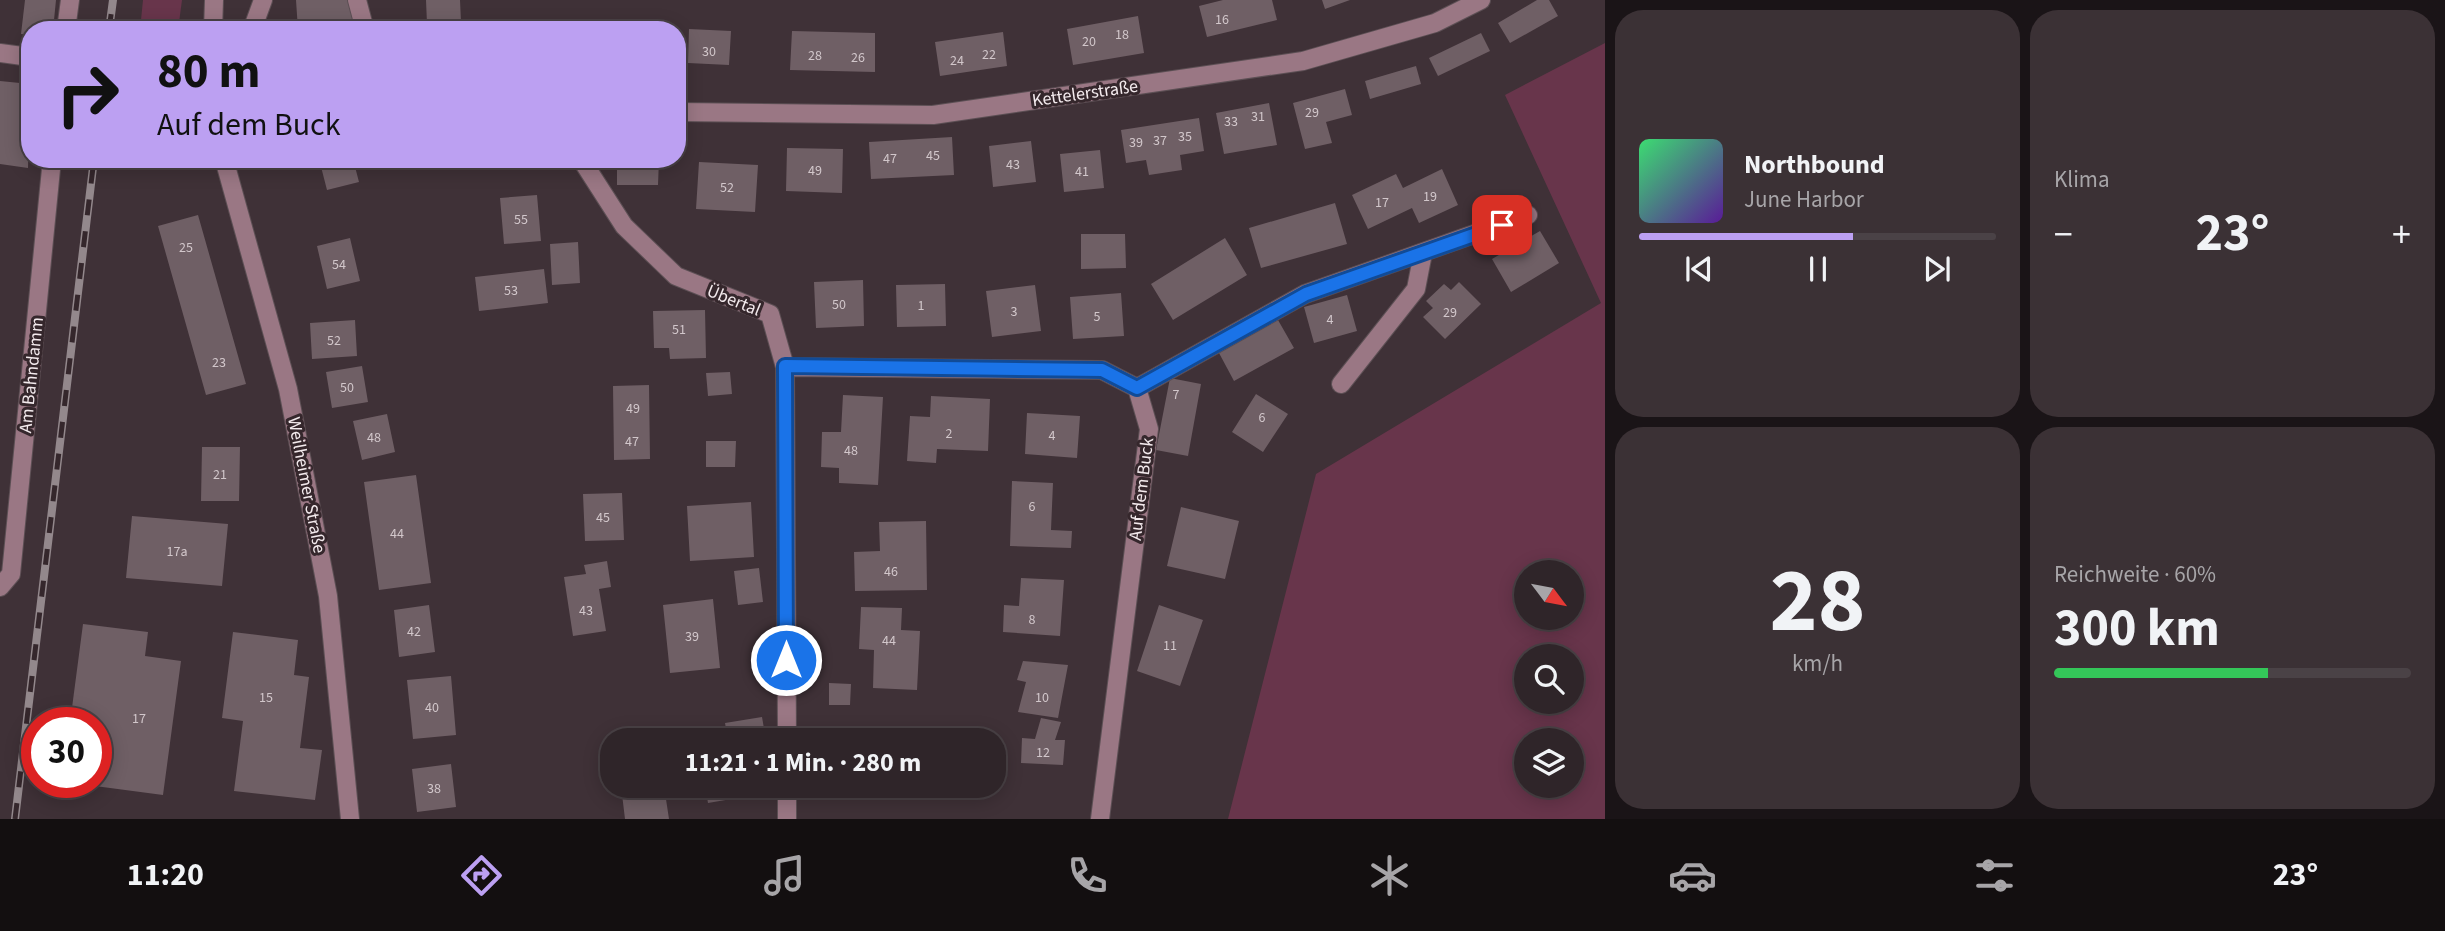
<!DOCTYPE html>
<html lang="de">
<head>
<meta charset="utf-8">
<style>
	:root { --surface:#2f2529; --page:#3b3135; --text:#f1f3f6; --muted:#a7a5a8; --line:#4a4246; --accent:#bca0f2 }
	body { margin:0; font-family:"Source Sans 3",sans-serif; background:var(--page); color:var(--text); height:100vh; display:flex; flex-direction:column; font-size:26px; white-space:nowrap }
	* { box-sizing:border-box; margin:0 }
	p { font-size:23px; color:var(--muted) }
	.icon { flex:none; width:38px; height:38px; fill:none; stroke:currentColor; stroke-width:2; stroke-linecap:round; stroke-linejoin:round }
	.map { position:relative; flex:1; overflow:hidden }
	.drawer { display:flex; flex-direction:column; gap:10px; padding:10px; background:#1a1417; width:840px }
	.drawer>* { flex:none }
	.hud { position:absolute; left:21px; top:21px; width:665px; height:147px; border-radius:28px; box-shadow:0 4px 18px #0003,0 0 0 2px var(--line); background:#bca0f2; color:#111; overflow:hidden }
	.needle { width:46px; rotate:122deg }
	.fabs { position:absolute; left:1514px; top:560px; display:grid; gap:14px }
	.fabs a { display:grid; place-items:center; width:70px; height:70px; border-radius:50%; background:var(--surface); box-shadow:0 4px 18px #0003,0 0 0 2px var(--line); font-size:35px }
	.speed { position:absolute; left:21px; top:707px; display:flex; gap:14px; font-size:35px; font-weight:700; text-align:center }
	.speed>* { display:grid; place-content:center; width:91px; height:91px; border-radius:50%; background:var(--surface); box-shadow:0 4px 18px #0003,0 0 0 2px var(--line); line-height:1 }
	.speed .limit { border:10px solid #d22; background:#fff; color:#111 }
	.pin { position:absolute; display:grid; place-items:center; width:60px; height:60px; color:#fff; margin:-30px; border-radius:14px; box-shadow:0 4px 10px #0006 }
	.me { position:absolute; width:77px; margin:-38px; rotate:0deg; stroke-linejoin:round; filter:drop-shadow(0 0 5px #0008) }
	.turn { display:flex; align-items:center; gap:24px; height:147px; padding:0 21px; font-size:32px }
	.turn .icon { width:91px; height:91px; stroke-width:2.5 }
	.turn b { display:block; font-size:49px; line-height:60px }
	.big { font-size:52px; font-weight:700; line-height:1.1 }
	.drawer .card { flex:1; display:flex; flex-direction:column; justify-content:center; gap:10px; min-width:0; padding:0 24px; border-radius:28px; background:var(--page) }
	.drawer .dial { align-items:center; gap:0 }
	.dial b { font-size:91px; line-height:1 }
	.song { display:flex; align-items:center; gap:21px }
	.cover { width:84px; height:84px; border-radius:10px; background:linear-gradient(135deg,hsl(140 70% 55%),hsl(270 70% 35%)) }
	.played { height:7px; border-radius:4px; background:linear-gradient(90deg,var(--accent) 60%,var(--line) 60%) }
	.keys { display:flex; justify-content:space-around; direction:ltr }
	.heat { display:flex; justify-content:space-between; align-items:center; font-size:38px; direction:ltr }
	.charge { height:10px; border-radius:5px; background:linear-gradient(90deg,#34c759 60%,var(--line) 0) }
	.drawer .tiles { flex:1; display:grid; gap:10px; grid-template-columns:repeat(2,1fr) }
	.trip { position:absolute; left:600px; top:728px; width:406px; height:70px; border-radius:28px; background:var(--surface); box-shadow:0 4px 18px #0003,0 0 0 2px var(--line); font-weight:700; line-height:70px; text-align:center }
	.menu { display:flex; height:112px; justify-content:space-around; align-items:center; background:#130f10; color:var(--muted) }
	.menu .icon { width:49px; height:49px }
	.menu .on { color:var(--accent) }
	.menu b { font-size:32px; color:var(--text) }
	main { display:flex; flex:1; min-height:0 }
	.map>svg:first-child { display:block }
	.green { fill:#68354b; fill-rule:evenodd }
	.building { fill:#6f5f65 }
	.lines { fill:none; stroke-linecap:round; stroke-linejoin:round }
	.minor-casing { stroke:#5c4f54; stroke-width:20 }
	.minor { stroke:#9a7784; stroke-width:18 }
	.rail-casing { stroke:#93888c; stroke-width:8 }
	.rail { stroke:#35272c; stroke-width:5; stroke-dasharray:16; stroke-linecap:butt }
	.route-casing { stroke:#114b97; stroke-width:18 }
	.route { stroke:#1a73e8; stroke-width:12 }
	.labels { text-anchor:middle; stroke-width:6; stroke-linejoin:round; paint-order:stroke }
	.number-label { font-size:14px; fill:#d2c7cb }
	.street-label { font-size:18px; fill:#f3eaed; stroke:#35272c }
</style>
</head>
<body>
<main>
<div class="map">
<svg width="1605" height="819" viewBox="0 0 1605 819">
	<rect width="100%" height="100%" fill="#3f3137"/>
	<path class="green" d="M 143,0 L 182,0 L 178,30 L 140,30 Z
		M 1605,43 L 1605,819 L 1228,819 L 1316,474 L 1601,303 L 1505,95 ZM 1526,572 L 1572,572 L 1572,618 L 1526,618 ZM 1526,656 L 1572,656 L 1572,702 L 1526,702 ZM 1526,740 L 1572,740 L 1572,786 L 1526,786 Z"/>
	<path class="building" d="M 25,0 L 56,0 L 53,30 L 30,30 L 30,35 L 21,34 Z
		M 296,0 L 353,0 L 355,30 L 298,30 Z
		M 426,0 L 460,0 L 461,22 L 427,24 Z
		M 1223,0 L 1272,0 L 1277,20 L 1207,37 L 1199,6 Z
		M 1322,0 L 1350,0 L 1325,9 Z
		M 1537,0 L 1549,0 L 1558,16 L 1510,43 L 1498,23 Z
		M 1138,16 L 1144,53 L 1073,65 L 1067,29 Z
		M 689,29 L 731,31 L 729,65 L 688,63 Z
		M 792,31 L 875,33 L 875,72 L 790,70 Z
		M 1003,32 L 1007,66 L 940,76 L 935,42 Z
		M 1481,33 L 1490,51 L 1438,76 L 1429,58 Z
		M 1416,66 L 1421,84 L 1370,99 L 1365,81 Z
		M 0,81 L 30,84 L 28,168 L 0,164 Z
		M 1345,89 L 1352,115 L 1326,122 L 1332,143 L 1305,149 L 1293,103 Z
		M 1269,103 L 1277,145 L 1224,154 L 1216,113 Z
		M 1199,118 L 1204,151 L 1180,155 L 1182,170 L 1149,175 L 1146,160 L 1126,163 L 1121,130 Z
		M 952,137 L 954,175 L 871,179 L 869,142 Z
		M 1031,141 L 1036,182 L 993,187 L 989,146 Z
		M 787,148 L 843,149 L 842,193 L 786,191 Z
		M 1100,150 L 1104,188 L 1064,192 L 1060,154 Z
		M 319,159 L 353,159 L 359,182 L 327,190 Z
		M 617,159 L 659,159 L 658,185 L 617,185 Z
		M 699,162 L 758,165 L 755,212 L 696,209 Z
		M 1442,169 L 1458,205 L 1419,223 L 1412,208 L 1368,229 L 1352,195 L 1396,174 L 1403,188 Z
		M 537,195 L 541,241 L 504,244 L 500,198 Z
		M 1335,203 L 1347,244 L 1261,268 L 1249,228 Z
		M 198,215 L 246,384 L 206,395 L 158,226 Z
		M 1540,231 L 1559,263 L 1511,292 L 1492,259 Z
		M 1081,234 L 1125,234 L 1126,268 L 1081,269 Z
		M 350,238 L 360,281 L 327,289 L 317,246 Z
		M 1225,238 L 1247,275 L 1173,320 L 1151,284 Z
		M 578,242 L 580,283 L 552,285 L 550,244 Z
		M 544,269 L 548,303 L 479,311 L 475,277 Z
		M 863,280 L 864,326 L 816,328 L 814,282 Z
		M 1459,282 L 1481,304 L 1445,339 L 1423,317 L 1433,308 L 1426,301 L 1444,284 L 1451,290 Z
		M 945,284 L 946,326 L 897,327 L 896,285 Z
		M 1035,285 L 1041,331 L 992,337 L 986,291 Z
		M 1121,293 L 1124,336 L 1073,339 L 1070,297 Z
		M 1347,295 L 1357,331 L 1314,343 L 1304,307 Z
		M 705,310 L 706,358 L 670,359 L 669,348 L 654,348 L 653,311 Z
		M 355,320 L 357,356 L 312,359 L 310,323 Z
		M 1278,320 L 1294,348 L 1234,381 L 1219,353 Z
		M 362,366 L 368,402 L 332,408 L 326,372 Z
		M 730,372 L 732,394 L 708,396 L 706,373 Z
		M 1170,378 L 1201,384 L 1188,456 L 1156,450 Z
		M 649,385 L 650,459 L 614,460 L 613,386 Z
		M 1256,394 L 1288,414 L 1263,452 L 1232,432 Z
		M 843,395 L 883,397 L 878,485 L 839,483 L 839,468 L 821,467 L 822,432 L 841,432 Z
		M 931,396 L 990,399 L 988,451 L 937,449 L 936,463 L 907,461 L 910,416 L 930,417 Z
		M 1027,413 L 1080,416 L 1077,458 L 1025,454 Z
		M 387,414 L 395,452 L 362,460 L 353,421 Z
		M 706,441 L 736,441 L 735,467 L 706,467 Z
		M 202,447 L 240,447 L 239,501 L 201,501 Z
		M 416,475 L 431,583 L 379,590 L 364,482 Z
		M 1012,481 L 1053,483 L 1051,530 L 1072,531 L 1071,548 L 1010,546 Z
		M 622,493 L 624,540 L 585,541 L 583,494 Z
		M 751,502 L 754,557 L 690,561 L 687,506 Z
		M 1181,507 L 1239,521 L 1225,579 L 1167,566 Z
		M 132,516 L 228,524 L 222,586 L 126,578 Z
		M 926,521 L 927,590 L 855,591 L 854,552 L 880,551 L 879,522 Z
		M 607,561 L 611,587 L 599,589 L 606,631 L 573,636 L 564,577 L 586,574 L 584,565 Z
		M 759,568 L 763,602 L 738,605 L 734,571 Z
		M 1021,578 L 1064,580 L 1060,636 L 1003,632 L 1004,605 L 1019,606 Z
		M 713,599 L 720,668 L 670,673 L 663,605 Z
		M 429,605 L 435,652 L 399,657 L 394,610 Z
		M 1159,605 L 1203,620 L 1180,686 L 1137,671 Z
		M 861,607 L 902,608 L 901,630 L 920,631 L 917,690 L 873,688 L 874,650 L 859,649 Z
		M 83,624 L 148,632 L 145,656 L 181,661 L 163,795 L 95,786 L 96,723 L 70,723 Z
		M 233,632 L 298,640 L 294,675 L 309,677 L 300,748 L 322,750 L 315,800 L 234,791 L 243,721 L 222,718 Z
		M 1023,661 L 1068,665 L 1058,718 L 1018,712 L 1026,682 L 1017,680 Z
		M 451,676 L 456,735 L 413,739 L 407,680 Z
		M 829,683 L 851,684 L 850,705 L 829,705 Z
		M 762,717 L 766,740 L 728,740 L 725,723 Z
		M 1041,718 L 1061,722 L 1055,740 L 1065,740 L 1063,765 L 1021,763 L 1022,738 L 1035,739 Z
		M 451,764 L 456,807 L 417,812 L 412,769 Z
		M 621,786 L 664,786 L 669,819 L 625,819 Z
		M 705,786 L 747,786 L 749,796 L 708,803 Z"/>
	<g class="lines">
		<g class="minor-casing">
			<path id="minor" d="M 357,0 L 365,30
				M 66,30 L 70,0
				M 213,30 L 214,0
				M 252,30 L 263,0
				M 0,53 L 30,57
				M 677,112 L 933,115 L 1303,61 L 1435,23 L 1481,0
				M 224,159 L 288,389 L 328,596 L 350,819
				M 581,159 L 624,226 L 676,276 L 770,314 L 785,367 L 787,740
				M 785,367 L 1102,370 L 1137,388 L 1149,429 L 1100,819
				M 1341,384 L 1416,289 L 1423,253
				M 1137,388 L 1305,294 L 1528,215
				M 0,587 L 11,574 L 52,159
				M 787,786 L 787,819"/>
		</g>
		<use href="#minor" class="minor"/>
		<g class="rail-casing">
			<path id="rail" d="M 109,30 L 113,0
				M 15,819 L 94,159"/>
		</g>
		<use href="#rail" class="rail"/>
	</g>
	<g class="lines">
		<g class="route-casing">
			<path id="route" d="M 786,660 L 785,366 L 1102,370 L 1137,388 L 1306,294 L 1502,225"/>
		</g>
		<use href="#route" class="route"/>
	</g>
	<g class="labels">
		<g class="number-label">
			<text x="1222" y="24">16</text>
			<text x="1122" y="39">18</text>
			<text x="1089" y="46">20</text>
			<text x="709" y="56">30</text>
			<text x="989" y="59">22</text>
			<text x="815" y="60">28</text>
			<text x="858" y="62">26</text>
			<text x="957" y="65">24</text>
			<text x="1312" y="117">29</text>
			<text x="1258" y="121">31</text>
			<text x="1231" y="126">33</text>
			<text x="1185" y="141">35</text>
			<text x="1160" y="145">37</text>
			<text x="1136" y="147">39</text>
			<text x="933" y="160">45</text>
			<text x="890" y="163">47</text>
			<text x="1013" y="169">43</text>
			<text x="815" y="175">49</text>
			<text x="1082" y="176">41</text>
			<text x="727" y="192">52</text>
			<text x="1430" y="201">19</text>
			<text x="1382" y="207">17</text>
			<text x="521" y="224">55</text>
			<text x="186" y="252">25</text>
			<text x="339" y="269">54</text>
			<text x="511" y="295">53</text>
			<text x="839" y="309">50</text>
			<text x="921" y="310">1</text>
			<text x="1014" y="316">3</text>
			<text x="1450" y="317">29</text>
			<text x="1097" y="321">5</text>
			<text x="1330" y="324">4</text>
			<text x="679" y="334">51</text>
			<text x="334" y="345">52</text>
			<text x="219" y="367">23</text>
			<text x="347" y="392">50</text>
			<text x="1176" y="399">7</text>
			<text x="633" y="413">49</text>
			<text x="1262" y="422">6</text>
			<text x="949" y="438">2</text>
			<text x="1052" y="440">4</text>
			<text x="374" y="442">48</text>
			<text x="632" y="446">47</text>
			<text x="851" y="455">48</text>
			<text x="220" y="479">21</text>
			<text x="1032" y="511">6</text>
			<text x="603" y="522">45</text>
			<text x="397" y="538">44</text>
			<text x="177" y="556">17a</text>
			<text x="891" y="576">46</text>
			<text x="586" y="615">43</text>
			<text x="1032" y="624">8</text>
			<text x="414" y="636">42</text>
			<text x="692" y="641">39</text>
			<text x="889" y="645">44</text>
			<text x="1170" y="650">11</text>
			<text x="266" y="702">15</text>
			<text x="1042" y="702">10</text>
			<text x="432" y="712">40</text>
			<text x="139" y="723">17</text>
			<text x="1043" y="757">12</text>
			<text x="434" y="793">38</text>
		</g>
		<g class="street-label">
			<text transform="translate(1085 93) rotate(-8)" y="6">Kettelerstraße</text>
			<text transform="translate(734 300) rotate(22)" y="6">Übertal</text>
			<text transform="translate(31 375) rotate(-84)" y="6">Am Bahndamm</text>
			<text transform="translate(307 485) rotate(79)" y="6">Weilheimer Straße</text>
			<text transform="translate(1141 489) rotate(-83)" y="6">Auf dem Buck</text>
		</g>
	</g>
</svg>
<div class="fabs">
<a><svg class="needle" viewBox="-14 -14 28 28"><path d="M0-13l5 13h-10z" fill="#e53935"/><path d="M0 13l5-13h-10z" fill="#a7a5a8"/></svg></a>
<a><svg class="icon" aria-label="search" viewBox="0 0 24 24"><circle cx="10" cy="10" r="6"/><path d="M15 15l6 6"/></svg></a>
<a><svg class="icon" aria-label="layers" viewBox="0 0 24 24"><path d="M12 4l9 5-9 5-9-5zM3 14l9 5 9-5"/></svg></a>
</div>
<div class="speed"><div class="limit">30</div></div>
<div class="pin" style="left:1502px;top:225px;background:#d93025"><svg class="icon" aria-label="arrive" viewBox="0 0 24 24"><path d="M6 21V4h12l-3 4 3 4H6"/></svg></div>
<svg class="me" style="left:786px;top:660px" viewBox="-20 -20 40 40"><circle r="17" fill="#1a73e8" stroke="#fff" stroke-width="3"/><path d="M0-11L8 9 0 5-8 9z" fill="#fff"/></svg>
<div class="trip">11:21 · 1 Min. · 280 m</div>
<div class="hud">
<div class="turn"><svg class="icon" aria-label="right" viewBox="0 0 24 24"><path d="M7 20v-9h11M14 6l5 5-5 5"/></svg><div><b>80 m</b>Auf dem Buck</div></div>
</div>
</div>
<section class="drawer">
<div class="tiles">
<div class="card">
<div class="song"><i class="cover"></i><div><b>Northbound</b><p>June Harbor</p></div></div>
<div class="played"></div>
<div class="keys"><svg class="icon" aria-label="previous" viewBox="0 0 24 24"><path d="M18 5L8 12l10 7zM5 5v14"/></svg><svg class="icon" aria-label="pause" viewBox="0 0 24 24"><path d="M8 5v14M16 5v14"/></svg><svg class="icon" aria-label="next" viewBox="0 0 24 24"><path d="M6 5l10 7-10 7zM19 5v14"/></svg></div>
</div>
<div class="card"><p>Klima</p>
<div class="heat"><a>−</a><b class="big">23°</b><a>+</a></div>
</div>
<div class="card dial"><b>28</b><p>km/h</p></div>
<div class="card"><p>Reichweite · 60%</p><b class="big">300 km</b><div class="charge"></div></div>
</div>
</section>
</main>
<nav class="menu">
<b>11:20</b>
<svg class="icon on" aria-label="directions" viewBox="0 0 24 24"><path d="M12 3l9 9-9 9-9-9zM9 14v-3h6M13 9l2 2-2 2"/></svg>
<svg class="icon" aria-label="music" viewBox="0 0 24 24"><path d="M9 18V5l10-2v13"/><circle cx="6" cy="18" r="3"/><circle cx="16" cy="16" r="3"/></svg>
<svg class="icon" aria-label="phone" viewBox="0 0 24 24"><path d="M5 4h4l2 5-3 2q2 4 5 5l2-3 5 2v4C11 20 4 13 5 4z"/></svg>
<svg class="icon" aria-label="climate" viewBox="0 0 24 24"><path d="M12 3v18M4 7l16 10M4 17L20 7"/></svg>
<svg class="icon" aria-label="car" viewBox="0 0 24 24"><path d="M5 17H2v-5l4-1 3-4h7l3 4 3 1v5h-3M9 17h6M6 11h13"/><circle cx="7" cy="17" r="2"/><circle cx="17" cy="17" r="2"/></svg>
<svg class="icon" aria-label="filters" viewBox="0 0 24 24"><path d="M4 7h16M4 17h16"/><circle cx="9" cy="7" r="2"/><circle cx="15" cy="17" r="2"/></svg>
<b>23°</b>
</nav>
</body>
</html>
